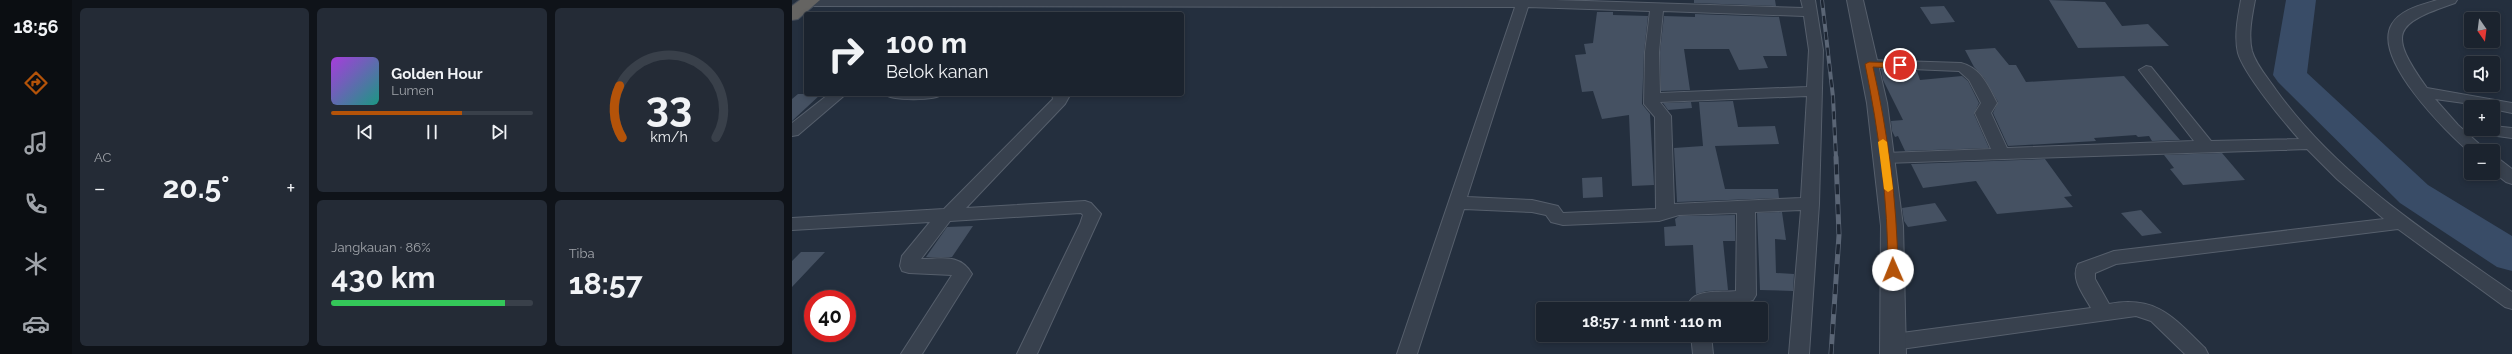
<!DOCTYPE html>
<html lang="id">
<head>
<meta charset="utf-8">
<style>
	:root { --surface:#1b232e; --page:#242b36; --text:#f1f3f6; --muted:#a0a4aa; --line:#39404a; --accent:#b45309 }
	body { margin:0; font-family:Raleway,sans-serif; background:var(--page); color:var(--text); height:100vh; display:flex; flex-direction:column; font-size:15px; white-space:nowrap }
	* { box-sizing:border-box; margin:0 }
	p { font-size:13px; color:var(--muted) }
	.icon { flex:none; width:22px; height:22px; fill:none; stroke:currentColor; stroke-width:2; stroke-linecap:round; stroke-linejoin:round }
	.map { position:relative; flex:1; overflow:hidden }
	.side { display:flex; flex-direction:column; gap:8px; padding:8px; background:#0f1319; width:720px }
	.side>* { flex:none }
	.top-card { position:absolute; left:12px; top:12px; width:380px; height:84px; border-radius:4px; box-shadow:0 2px 6px #0003,0 0 0 1px var(--line); background:#1b232e; color:var(--text); overflow:hidden }
	.needle { width:26px; rotate:166deg }
	.buttons { position:absolute; left:1672px; top:12px; display:grid; gap:8px }
	.buttons a { display:grid; place-items:center; width:36px; height:36px; border-radius:4px; background:var(--surface); box-shadow:0 2px 6px #0003,0 0 0 1px var(--line); font-size:20px }
	.speed { position:absolute; left:12px; top:290px; display:flex; gap:8px; font-size:20px; font-weight:700; text-align:center }
	.speed>* { display:grid; place-content:center; width:52px; height:52px; border-radius:50%; background:var(--surface); box-shadow:0 2px 6px #0003,0 0 0 1px var(--line); line-height:1 }
	.speed .limit { border:6px solid #d22; background:#fff; color:#111 }
	.pin { position:absolute; display:grid; place-items:center; width:34px; height:34px; color:#fff; margin:-17px; border:2px solid #fff; border-radius:50%; box-shadow:0 1px 4px #0007 }
	.me { position:absolute; width:44px; margin:-22px; rotate:359deg; stroke-linejoin:round; filter:drop-shadow(0 0 3px #0008) }
	.turn { display:flex; align-items:center; gap:14px; height:84px; padding:0 16px; font-size:18px }
	.turn .icon { width:52px; height:52px; stroke-width:2.5 }
	.turn b { display:block; font-size:28px; line-height:34px }
	.big { font-size:30px; font-weight:700; line-height:1.1 }
	.side .widget { flex:1; display:flex; flex-direction:column; justify-content:center; gap:6px; min-width:0; padding:0 14px; border-radius:6px; background:var(--page) }
	.side .dial { align-items:center; gap:0 }
	.dial svg { height:104px; overflow:visible; fill:none; stroke:var(--line); stroke-width:7; stroke-linecap:round; text-anchor:middle }
	.dial text { fill:var(--text); stroke:none }
	.song { display:flex; align-items:center; gap:12px }
	.cover { width:48px; height:48px; border-radius:6px; background:linear-gradient(135deg,hsl(280 70% 55%),hsl(170 70% 35%)) }
	.played { height:4px; border-radius:2px; background:linear-gradient(90deg,var(--accent) 65%,var(--line) 65%) }
	.keys { display:flex; justify-content:space-around; direction:ltr }
	.heat { display:flex; justify-content:space-between; align-items:center; font-size:22px; direction:ltr }
	.charge { height:6px; border-radius:3px; background:linear-gradient(90deg,#34c759 86%,var(--line) 0) }
	.side .tiles { flex:1; display:grid; gap:8px; grid-template-columns:repeat(3,1fr) }
	.widget:first-child { grid-row:span 2 }
	.trip { position:absolute; left:744px; top:302px; width:232px; height:40px; border-radius:4px; background:var(--surface); box-shadow:0 2px 6px #0003,0 0 0 1px var(--line); font-weight:700; line-height:40px; text-align:center }
	main { display:flex; flex:1; min-height:0 }
	.menu { display:flex; flex-direction:column; width:72px; justify-content:space-around; align-items:center; background:#0b0e12; color:var(--muted) }
	.menu .icon { width:28px; height:28px }
	.menu .current { color:var(--accent) }
	.menu b { font-size:18px; color:var(--text) }
	.map>svg:first-child { display:block }
	.lines { fill:none; stroke-linecap:round; stroke-linejoin:round }
	.river { fill:#394c67; fill-rule:evenodd }
	.building { fill:#455162 }
	.minor-casing { stroke:#565f6c; stroke-width:2 }
	.tertiary-casing { stroke:#565f6c; stroke-width:2 }
	.trunk-casing { stroke:#434c59; stroke-width:2 }
	.minor { fill:#38414e; fill-rule:evenodd }
	.tertiary { fill:#38414e; fill-rule:evenodd }
	.trunk { fill:#656462; fill-rule:evenodd }
	.rail-far1-casing { stroke:#5a6575; stroke-width:4 }
	.rail-casing { stroke:#5a6575; stroke-width:5 }
	.rail-far1 { stroke:#1d2633; stroke-width:2.5; stroke-dasharray:8; stroke-linecap:butt }
	.rail { stroke:#1d2633; stroke-width:3.5; stroke-dasharray:10; stroke-linecap:butt }
	.route { fill:#b45309; stroke:#753606 }
	.slow { fill:#f59e0b }
</style>
</head>
<body>
<main>
<nav class="menu">
<b>18:56</b>
<svg class="icon current" aria-label="directions" viewBox="0 0 24 24"><path d="M12 3l9 9-9 9-9-9zM9 14v-3h6M13 9l2 2-2 2"/></svg>
<svg class="icon" aria-label="music" viewBox="0 0 24 24"><path d="M9 18V5l10-2v13"/><circle cx="6" cy="18" r="3"/><circle cx="16" cy="16" r="3"/></svg>
<svg class="icon" aria-label="phone" viewBox="0 0 24 24"><path d="M5 4h4l2 5-3 2q2 4 5 5l2-3 5 2v4C11 20 4 13 5 4z"/></svg>
<svg class="icon" aria-label="climate" viewBox="0 0 24 24"><path d="M12 3v18M4 7l16 10M4 17L20 7"/></svg>
<svg class="icon" aria-label="car" viewBox="0 0 24 24"><path d="M5 17H2v-5l4-1 3-4h7l3 4 3 1v5h-3M9 17h6M6 11h13"/><circle cx="7" cy="17" r="2"/><circle cx="17" cy="17" r="2"/></svg>
</nav>
<section class="side">
<div class="tiles">
<div class="widget"><p>AC</p>
<div class="heat"><a>−</a><b class="big">20.5°</b><a>+</a></div>
</div>
<div class="widget">
<div class="song"><i class="cover"></i><div><b>Golden Hour</b><p>Lumen</p></div></div>
<div class="played"></div>
<div class="keys"><svg class="icon" aria-label="previous" viewBox="0 0 24 24"><path d="M18 5L8 12l10 7zM5 5v14"/></svg><svg class="icon" aria-label="pause" viewBox="0 0 24 24"><path d="M8 5v14M16 5v14"/></svg><svg class="icon" aria-label="next" viewBox="0 0 24 24"><path d="M6 5l10 7-10 7zM19 5v14"/></svg></div>
</div>
<div class="widget dial"><svg viewBox="0 0 100 80">
<path d="M14 69A42 42 0 1 1 86 69"/>
<path d="M14 69A42 42 0 0 1 12 29" stroke="#b45309"/>
<text x="50" y="56" font-size="32" font-weight="700">33</text>
<text x="50" y="72" font-size="11">km/h</text>
</svg></div>
<div class="widget"><p>Jangkauan · 86%</p><b class="big">430 km</b><div class="charge"></div></div>
<div class="widget"><p>Tiba</p><b class="big">18:57</b></div>
</div>
</section>
<div class="map">
<svg width="1720" height="354" viewBox="0 0 1720 354">
	<rect width="100%" height="100%" fill="#242f3e"/>
	<g class="lines">
		<path class="river" d="M 1494,0 L 1524,0 L 1515,73 L 1636,185 L 1720,236 L 1720,271 L 1705,267 L 1608,203 L 1486,82 L 1481,75 Z"/>
	</g>
	<path class="building" d="M 902,0 L 983,0 L 984,6 L 902,3 Z
		M 1257,0 L 1313,2 L 1330,26 L 1356,24 L 1377,46 L 1286,48 Z
		M 1152,6 L 1163,22 L 1139,24 L 1128,7 Z
		M 805,12 L 821,12 L 821,15 L 856,16 L 852,52 L 850,104 L 858,114 L 862,185 L 840,186 L 837,115 L 810,119 L 801,91 L 790,92 L 783,55 L 794,54 L 792,44 L 801,43 Z
		M 903,14 L 987,17 L 995,56 L 971,56 L 976,68 L 947,70 L 937,49 L 892,49 L 898,90 L 869,91 L 868,52 L 872,16 L 903,17 Z
		M 1203,48 L 1217,65 L 1224,65 L 1234,82 L 1332,76 L 1388,140 L 1360,141 L 1357,136 L 1346,137 L 1344,135 L 1302,138 L 1304,141 L 1216,146 L 1201,113 L 1206,102 L 1192,78 L 1182,67 L 1173,50 Z
		M 1089,69 L 1125,71 L 1128,80 L 1170,76 L 1176,81 L 1187,103 L 1182,114 L 1197,148 L 1113,151 L 1106,136 L 1103,137 L 1100,131 L 1099,121 L 1111,120 L 1091,80 Z
		M 6,94 L 29,94 L 0,121 L 0,99 Z
		M 941,101 L 946,127 L 983,126 L 987,144 L 923,146 L 933,189 L 986,189 L 987,198 L 885,202 L 882,148 L 911,146 L 907,102 Z
		M 899,102 L 900,108 L 876,110 L 871,103 Z
		M 1430,153 L 1453,180 L 1391,185 L 1378,169 L 1382,168 L 1372,155 Z
		M 1253,159 L 1280,196 L 1272,197 L 1281,207 L 1205,214 L 1184,181 L 1131,188 L 1119,164 Z
		M 810,177 L 811,197 L 791,198 L 790,178 Z
		M 1143,203 L 1155,221 L 1116,227 L 1112,221 L 1110,208 Z
		M 1349,210 L 1370,233 L 1350,236 L 1329,213 Z
		M 990,212 L 994,240 L 983,239 L 984,273 L 1002,274 L 1001,291 L 968,290 L 965,213 Z
		M 943,215 L 943,241 L 931,241 L 936,290 L 915,291 L 904,294 L 901,245 L 873,246 L 872,227 L 884,226 L 883,219 L 887,216 Z
		M 181,226 L 160,257 L 134,257 L 155,227 Z
		M 9,252 L 33,252 L 0,287 L 0,261 Z"/>
	<g class="lines">
		<g class="minor-casing">
			<path id="minor" d="M 12,0 L 763,0 L 1011,8 L 1009,0 L 1023,0 L 1031,50 L 1027,204 L 1017,354 L 997,354 L 1009,210 L 963,212 L 964,295 L 961,300 L 943,306 L 896,309 C 896,287 930,293 944,291 L 945,213 L 887,215 L 867,221 L 771,225 L 759,222 L 754,215 L 740,212 L 672,209 L 625,354 L 605,354 L 723,7 L 17,6 L 12,5 ZM 736,7 L 858,11 L 853,52 L 852,104 L 863,117 L 864,209 L 771,213 L 766,206 L 740,200 L 675,197 ZM 871,11 L 1012,16 L 1017,50 L 1015,87 L 868,93 L 867,52 ZM 1015,96 L 1009,198 L 882,204 L 879,116 L 868,102 Z
				M 1449,0 L 1463,0 C 1460,16 1456,35 1460,51 C 1464,65 1476,78 1484,90 C 1545,175 1635,233 1720,292 L 1720,309 L 1713,307 L 1606,229 L 1324,264 L 1303,273 L 1303,279 L 1317,304 C 1365,295 1382,318 1413,348 L 1416,354 L 1393,354 L 1359,321 L 1344,316 L 1102,350 L 1095,348 L 1092,342 L 1095,336 L 1102,334 L 1299,308 C 1292,295 1278,279 1286,264 L 1322,251 L 1592,219 L 1545,179 L 1515,149 L 1093,163 L 1087,162 L 1085,158 L 1087,154 L 1093,153 L 1199,149 L 1183,113 L 1189,103 L 1177,80 L 1167,71 L 1072,67 L 1070,64 L 1072,61 L 1077,60 L 1169,63 C 1189,68 1196,86 1205,103 L 1199,113 L 1215,148 L 1402,141 L 1347,70 L 1354,66 L 1359,67 L 1419,141 L 1507,139 C 1491,121 1452,74 1446,53 C 1442,36 1446,16 1449,0 Z
				M 1645,0 L 1665,0 L 1663,3 C 1602,24 1595,32 1635,88 L 1720,103 L 1720,113 L 1701,109 L 1701,107 L 1643,99 L 1666,125 L 1695,151 L 1679,151 L 1679,153 C 1655,133 1579,58 1600,24 C 1609,9 1630,5 1645,0 Z
				M 37,94 L 54,94 L 6,135 L 0,136 L 0,123 Z
				M 93,94 L 150,94 C 145,101 98,101 93,94 Z
				M 260,94 L 278,95 L 273,104 L 174,208 L 293,201 L 299,203 L 309,214 L 245,354 L 225,354 L 288,224 L 291,215 L 289,213 L 158,221 L 129,259 C 149,259 168,253 180,274 L 130,354 L 109,354 L 160,275 L 117,273 L 110,271 L 108,266 L 110,256 L 138,222 L 0,230 L 0,218 L 152,209 L 261,99 Z
				M 1679,125 L 1679,129 L 1701,129 L 1701,126 L 1720,128 L 1720,138 L 1676,132 L 1674,129 Z
				M 1701,158 L 1707,159 L 1720,169 L 1720,184 L 1714,182 L 1701,172 Z
				M 899,335 L 919,335 L 921,354 L 901,354 Z"/>
		</g>
		<g class="tertiary-casing">
			<path id="tertiary" d="M 1055,0 L 1071,0 L 1095,103 L 1111,226 L 1114,354 L 1088,354 L 1089,226 L 1075,103 Z"/>
		</g>
		<g class="trunk-casing">
			<path id="trunk" d="M 8,0 L 28,0 L 6,19 L 0,20 L 0,6 Z"/>
		</g>
		<use href="#minor" class="minor"/>
		<use href="#tertiary" class="tertiary"/>
		<use href="#trunk" class="trunk"/>
		<g class="rail-far1-casing">
			<path id="rail-far1" d="M 1030,0 L 1041,97 L 1044,158"/>
		</g>
		<g class="rail-casing">
			<path id="rail" d="M 1039,354 L 1047,235 L 1044,157"/>
		</g>
		<use href="#rail-far1" class="rail-far1"/>
		<use href="#rail" class="rail"/>
	</g>
	<path class="route" d="M 1077,62 L 1108,63 L 1111,65 L 1108,68 L 1081,67 C 1096,133 1105,202 1106,270 L 1101,273 L 1096,270 C 1096,201 1087,132 1073,64 Z"/>
	<path class="slow" d="M 1091,139 L 1095,142 L 1101,189 L 1096,192 L 1092,189 L 1086,142 Z"/>
</svg>
<div class="buttons">
<a><svg class="needle" viewBox="-14 -14 28 28"><path d="M0-13l5 13h-10z" fill="#e53935"/><path d="M0 13l5-13h-10z" fill="#a0a4aa"/></svg></a>
<a><svg class="icon" aria-label="sound" viewBox="0 0 24 24"><path d="M4 9h4l5-4v14l-5-4H4zM17 9q2 3 0 6"/></svg></a>
<a>+</a>
<a>−</a>
</div>
<div class="speed"><div class="limit">40</div></div>
<div class="pin" style="left:1108px;top:65px;background:#d93025"><svg class="icon" aria-label="arrive" viewBox="0 0 24 24"><path d="M6 21V4h12l-3 4 3 4H6"/></svg></div>
<svg class="me" style="left:1101px;top:270px" viewBox="-20 -20 40 40"><circle r="19" fill="#fff"/><path d="M0-13L10 11 0 6-10 11z" fill="#b45309"/></svg>
<div class="trip">18:57 · 1 mnt · 110 m</div>
<div class="top-card">
<div class="turn"><svg class="icon" aria-label="right" viewBox="0 0 24 24"><path d="M7 20v-9h11M14 6l5 5-5 5"/></svg><div><b>100 m</b>Belok kanan</div></div>
</div>
</div>
</main>
</body>
</html>
